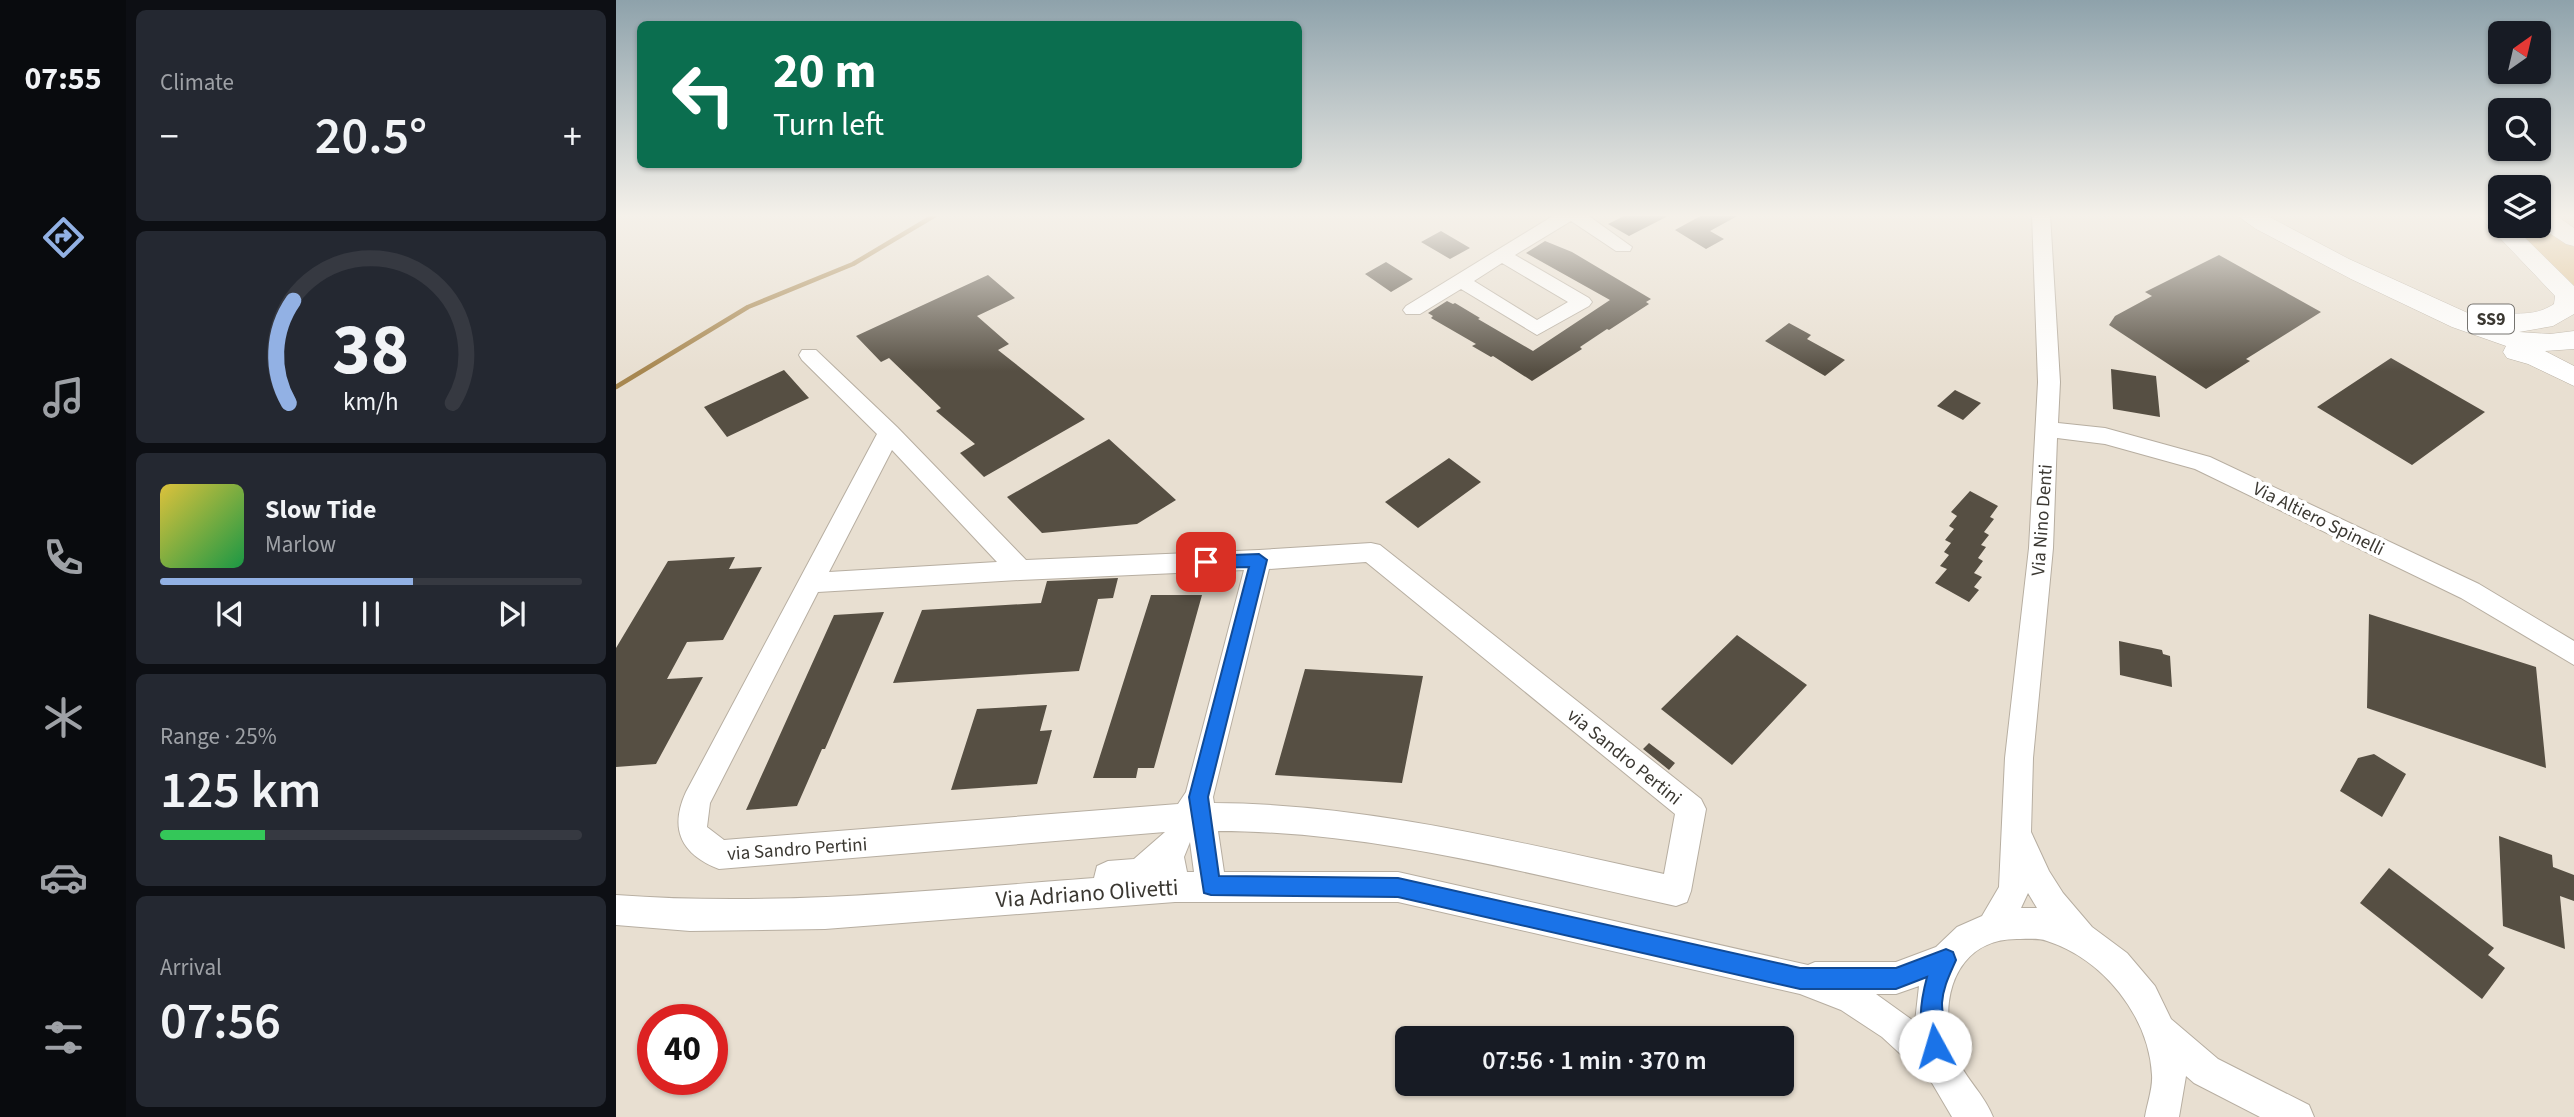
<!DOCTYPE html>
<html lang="en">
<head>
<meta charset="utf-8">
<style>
	:root { --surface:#171b24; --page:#242831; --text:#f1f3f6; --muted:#9ea1a6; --line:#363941; --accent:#92b1e4 }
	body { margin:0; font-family:"Source Sans 3",sans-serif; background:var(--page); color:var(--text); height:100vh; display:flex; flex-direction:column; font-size:26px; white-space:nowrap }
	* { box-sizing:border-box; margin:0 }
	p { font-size:23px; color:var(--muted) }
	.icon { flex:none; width:38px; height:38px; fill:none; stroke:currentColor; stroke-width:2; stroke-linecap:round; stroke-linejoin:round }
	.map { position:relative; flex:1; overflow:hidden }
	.drawer { display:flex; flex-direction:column; gap:10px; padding:10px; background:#0d0f14; width:490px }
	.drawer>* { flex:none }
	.top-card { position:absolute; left:21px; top:21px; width:665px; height:147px; border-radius:10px; box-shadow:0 2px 5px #0004; background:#0b6e4f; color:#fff; overflow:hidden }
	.needle { width:46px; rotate:34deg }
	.tools { position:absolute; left:1872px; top:21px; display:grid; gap:14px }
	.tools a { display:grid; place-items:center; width:63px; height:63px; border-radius:10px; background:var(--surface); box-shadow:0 2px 5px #0004; font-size:35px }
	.speed { position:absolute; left:21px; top:1004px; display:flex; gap:14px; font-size:35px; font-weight:700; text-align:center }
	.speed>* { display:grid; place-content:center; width:91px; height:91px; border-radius:50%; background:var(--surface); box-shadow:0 2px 5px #0004; line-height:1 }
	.speed .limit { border:10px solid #d22; background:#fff; color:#111 }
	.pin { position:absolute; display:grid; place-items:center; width:60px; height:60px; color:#fff; margin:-30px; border-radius:14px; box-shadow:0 4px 10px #0006 }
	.me { position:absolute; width:77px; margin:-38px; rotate:354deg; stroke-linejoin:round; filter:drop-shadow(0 0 5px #0008) }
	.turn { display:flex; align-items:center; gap:24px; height:147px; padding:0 21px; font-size:32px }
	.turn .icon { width:91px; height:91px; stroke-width:2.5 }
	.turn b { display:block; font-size:49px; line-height:60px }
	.big { font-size:52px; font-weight:600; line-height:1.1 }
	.drawer .tile { flex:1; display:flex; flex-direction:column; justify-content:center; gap:10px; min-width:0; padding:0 24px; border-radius:10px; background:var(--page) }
	.drawer .dial { align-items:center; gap:0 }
	.dial svg { height:182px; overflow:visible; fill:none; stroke:var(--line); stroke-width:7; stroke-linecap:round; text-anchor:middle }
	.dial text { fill:var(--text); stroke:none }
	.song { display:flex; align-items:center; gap:21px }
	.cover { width:84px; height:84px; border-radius:10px; background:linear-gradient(135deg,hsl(50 70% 55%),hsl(140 70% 35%)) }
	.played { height:7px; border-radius:4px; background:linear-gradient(90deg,var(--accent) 60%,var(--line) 60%) }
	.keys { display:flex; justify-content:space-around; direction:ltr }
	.heat { display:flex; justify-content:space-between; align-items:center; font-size:38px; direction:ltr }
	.charge { height:10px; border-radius:5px; background:linear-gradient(90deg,#34c759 25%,var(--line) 0) }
	.trip { position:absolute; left:779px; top:1026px; width:399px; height:70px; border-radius:10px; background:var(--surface); box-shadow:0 2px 5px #0004; font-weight:600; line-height:70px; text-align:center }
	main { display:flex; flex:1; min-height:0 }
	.menu { display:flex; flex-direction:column; width:126px; justify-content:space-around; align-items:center; background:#090b0e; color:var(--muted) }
	.menu .icon { width:49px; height:49px }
	.menu .selected { color:var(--accent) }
	.menu b { font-size:32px; color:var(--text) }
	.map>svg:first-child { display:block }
	.green { fill:#e1c494 }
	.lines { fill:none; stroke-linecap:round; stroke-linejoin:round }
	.stream { stroke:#a78750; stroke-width:4.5 }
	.building { fill:#564f43 }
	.minor-casing { stroke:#b7aea1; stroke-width:2 }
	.major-casing { stroke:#b7aea1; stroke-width:1 }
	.minor { fill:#fff; fill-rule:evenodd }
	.major { fill:#fff; fill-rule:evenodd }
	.route { fill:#1a73e8; stroke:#114b97; stroke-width:2 }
	.labels { text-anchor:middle; stroke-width:7; stroke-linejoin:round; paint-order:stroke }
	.shield { fill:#fff; stroke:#767470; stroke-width:2 }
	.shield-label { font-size:18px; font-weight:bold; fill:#3b3832 }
	.street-label { font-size:19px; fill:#3b3832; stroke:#fff }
	.near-street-label { font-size:23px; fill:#3b3832; stroke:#fff }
</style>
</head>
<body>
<main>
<nav class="menu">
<b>07:55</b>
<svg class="icon selected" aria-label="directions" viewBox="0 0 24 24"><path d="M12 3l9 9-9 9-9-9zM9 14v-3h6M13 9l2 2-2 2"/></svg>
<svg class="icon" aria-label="music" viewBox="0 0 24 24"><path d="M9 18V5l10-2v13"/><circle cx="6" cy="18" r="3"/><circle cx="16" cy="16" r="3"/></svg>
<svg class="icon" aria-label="phone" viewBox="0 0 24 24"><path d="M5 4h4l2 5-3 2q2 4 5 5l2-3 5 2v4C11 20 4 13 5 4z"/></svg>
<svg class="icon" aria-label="climate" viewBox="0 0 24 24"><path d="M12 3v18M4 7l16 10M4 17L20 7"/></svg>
<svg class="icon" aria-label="car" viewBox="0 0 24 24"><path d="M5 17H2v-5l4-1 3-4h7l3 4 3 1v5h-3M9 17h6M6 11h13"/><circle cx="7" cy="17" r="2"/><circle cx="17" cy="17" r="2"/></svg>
<svg class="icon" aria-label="filters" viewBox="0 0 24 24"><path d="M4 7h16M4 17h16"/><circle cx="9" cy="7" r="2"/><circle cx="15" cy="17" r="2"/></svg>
</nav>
<section class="drawer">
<div class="tile"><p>Climate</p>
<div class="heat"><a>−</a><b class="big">20.5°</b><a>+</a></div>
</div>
<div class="tile dial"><svg viewBox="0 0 100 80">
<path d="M14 69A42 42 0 1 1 86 69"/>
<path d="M14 69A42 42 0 0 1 16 24" stroke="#92b1e4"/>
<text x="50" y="56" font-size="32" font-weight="700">38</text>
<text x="50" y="72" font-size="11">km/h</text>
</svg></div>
<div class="tile">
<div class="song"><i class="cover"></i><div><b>Slow Tide</b><p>Marlow</p></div></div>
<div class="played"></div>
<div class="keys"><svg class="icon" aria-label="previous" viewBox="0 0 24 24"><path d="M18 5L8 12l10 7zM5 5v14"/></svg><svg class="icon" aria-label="pause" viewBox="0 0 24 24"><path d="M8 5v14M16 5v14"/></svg><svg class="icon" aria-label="next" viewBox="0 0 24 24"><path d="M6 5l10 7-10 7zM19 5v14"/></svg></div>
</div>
<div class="tile"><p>Range · 25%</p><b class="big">125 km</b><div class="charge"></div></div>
<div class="tile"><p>Arrival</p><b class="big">07:56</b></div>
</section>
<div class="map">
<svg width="1958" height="1117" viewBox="0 0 1958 1117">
	<rect width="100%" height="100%" fill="#e8dfd1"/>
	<path class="green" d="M 1923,223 L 1958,247 L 1958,291 L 1892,226 L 1923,226 Z"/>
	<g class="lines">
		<path class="stream" d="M 0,387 L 132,307 L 237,264 L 321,214"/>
	</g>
	<path class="building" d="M 1012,214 L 1056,214 L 1013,236 L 992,224 Z
		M 1088,214 L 1125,214 L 1094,231 L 1108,239 L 1090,249 L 1059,230 Z
		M 825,231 L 854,248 L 834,259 L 805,242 Z
		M 929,241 L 956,252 L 1035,299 L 1030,302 L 1033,304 L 993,330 L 991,329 L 964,347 L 966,349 L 916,381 L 877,356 L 875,357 L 856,346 L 860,344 L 815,318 L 817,316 L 812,313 L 831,301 L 837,304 L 839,303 L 864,318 L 862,319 L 917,351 L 994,300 L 910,253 Z
		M 1603,255 L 1705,312 L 1630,359 L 1634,361 L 1590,389 L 1493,325 L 1499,316 L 1536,296 L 1529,292 Z
		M 770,262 L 797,279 L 775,292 L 749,274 Z
		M 372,275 L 399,298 L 361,316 L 393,344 L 382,350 L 469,419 L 368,477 L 344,453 L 359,444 L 320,411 L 325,408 L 273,358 L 265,362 L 240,336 Z
		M 1173,323 L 1195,335 L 1191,339 L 1229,360 L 1209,376 L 1149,341 Z
		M 1775,358 L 1869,412 L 1796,465 L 1701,407 Z
		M 1495,369 L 1540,376 L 1544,417 L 1497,409 Z
		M 168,370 L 193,398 L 111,437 L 88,407 Z
		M 1339,390 L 1365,403 L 1347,420 L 1321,406 Z
		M 493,439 L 560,500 L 521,524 L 426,533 L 391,497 Z
		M 833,458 L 865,482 L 802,528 L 769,502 Z
		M 1354,491 L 1382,506 L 1374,517 L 1378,519 L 1368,532 L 1373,535 L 1365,545 L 1370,547 L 1362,558 L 1367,561 L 1358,573 L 1366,577 L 1358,587 L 1363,590 L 1353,602 L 1319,583 L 1331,569 L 1324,566 L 1333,555 L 1328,552 L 1335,543 L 1329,540 L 1338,529 L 1333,526 L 1341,516 L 1335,512 Z
		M 119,557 L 113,569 L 146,567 L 107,640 L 71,642 L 51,679 L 87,677 L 40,764 L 0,767 L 0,648 L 52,561 Z
		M 502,578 L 497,598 L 482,599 L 463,671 L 277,683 L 306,610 L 425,603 L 431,581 Z
		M 535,595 L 586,595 L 538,768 L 522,768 L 520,778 L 477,778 Z
		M 268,612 L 209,749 L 206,749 L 181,806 L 130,810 L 218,615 Z
		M 1753,614 L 1920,667 L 1930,768 L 1751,708 Z
		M 1121,635 L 1191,685 L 1116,765 L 1045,709 Z
		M 1503,641 L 1546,650 L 1547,654 L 1554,656 L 1556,687 L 1504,675 Z
		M 689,669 L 807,676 L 786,783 L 659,775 Z
		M 431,705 L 424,731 L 436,730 L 421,784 L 335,790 L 361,709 Z
		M 1033,743 L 1059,763 L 1053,770 L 1027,749 Z
		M 1758,754 L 1790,774 L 1766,817 L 1724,791 L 1742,758 Z
		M 1883,836 L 1936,855 L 1937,867 L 1958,875 L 1958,901 L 1944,896 L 1949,949 L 1887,926 Z
		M 1773,868 L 1878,948 L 1872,955 L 1889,968 L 1866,999 L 1744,903 Z"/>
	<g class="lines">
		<g class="minor-casing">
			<path id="minor" d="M 940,214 L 970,214 L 1016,247 L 1014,251 L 1000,251 L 955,221 L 899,255 L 973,298 L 976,302 L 973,306 L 921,335 L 845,289 L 804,314 L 790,314 L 787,310 L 790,306 ZM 886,263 L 952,302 L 921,320 L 858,281 Z
				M 1416,214 L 1434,214 L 1444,382 L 1442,423 L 1489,428 L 1594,457 L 1863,584 L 1958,641 L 1958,665 L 1845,598 L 1579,469 L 1489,444 L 1441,438 L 1437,548 L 1417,758 L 1415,832 L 1433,871 L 1447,893 L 1476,927 L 1511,953 L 1539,986 L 1555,1019 L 1602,1059 L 1693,1105 L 1698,1117 L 1644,1117 L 1578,1083 L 1570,1076 L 1563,1117 L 1529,1117 C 1531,1104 1537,1088 1536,1075 C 1533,1016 1487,959 1431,941 C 1423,938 1413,939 1404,939 C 1346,937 1324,989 1335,1039 C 1342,1075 1365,1087 1377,1117 L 1336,1117 L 1316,1083 L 1266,1037 L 1225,1010 L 1184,994 L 782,902 L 559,902 L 209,929 L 74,931 L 0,925 L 0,895 C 160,907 318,890 478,878 L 481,866 L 492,861 L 518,859 L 549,832 L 103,869 C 65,854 53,829 70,792 L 261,434 L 186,360 L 183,355 L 186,350 L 200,350 L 281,427 L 410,560 L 643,550 L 755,543 L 764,545 L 1085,799 L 1090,809 L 1075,891 L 1071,902 L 1060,906 C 909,873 757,831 602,831 L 608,872 L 782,872 L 1192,965 L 1199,962 L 1280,962 L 1320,947 L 1341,927 L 1366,916 L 1383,887 L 1389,758 L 1413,548 L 1422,382 ZM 276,450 L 381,562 L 213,572 ZM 750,562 L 1059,814 L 1048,874 C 900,842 751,804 598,803 L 597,797 L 653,569 ZM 628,570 L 570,792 L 562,804 L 108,840 L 91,827 L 94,803 L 202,592 L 404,580 ZM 574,842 L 578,872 L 571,872 L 568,857 ZM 1412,893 L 1421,908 L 1405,908 ZM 1303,986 L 1299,1022 L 1260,994 L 1280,994 Z"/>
		</g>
		<g class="major-casing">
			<path id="major" d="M 1619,214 L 1648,214 L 1733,259 L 1876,324 L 1878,316 C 1901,310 1915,319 1938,304 L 1939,296 L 1861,214 L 1885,214 L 1885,226 L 1897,226 L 1958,286 L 1958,314 L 1937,326 L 1903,332 L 1934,334 L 1958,331 L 1958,349 L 1929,351 L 1958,366 L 1958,386 L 1912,364 L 1891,358 L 1887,352 L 1890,346 L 1836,327 L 1735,279 L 1640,229 Z
				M 1923,214 L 1938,214 L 1958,228 L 1958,246 L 1950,244 L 1923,226 Z"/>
		</g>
		<use href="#minor" class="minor"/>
		<use href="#major" class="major"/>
	</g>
	<linearGradient id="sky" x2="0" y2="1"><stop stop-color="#8ea2ab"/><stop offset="0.58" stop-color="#f5f1ea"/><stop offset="1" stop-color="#f5f1ea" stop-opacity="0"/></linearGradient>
	<rect width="1958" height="371" fill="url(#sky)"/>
	<path class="route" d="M 643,554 L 651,560 L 592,797 L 603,876 L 782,878 L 1184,968 L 1280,968 L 1330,949 L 1337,952 L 1340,960 C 1334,974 1327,987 1326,1003 C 1326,1019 1333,1040 1327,1054 L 1319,1057 L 1312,1054 C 1301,1029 1304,1003 1311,977 L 1280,989 L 1184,989 L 782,897 L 595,895 L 588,893 L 573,797 L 633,567 L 590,568 L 582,562 L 590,556 Z"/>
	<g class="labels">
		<rect class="shield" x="1852" y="304.5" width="46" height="29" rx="5"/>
		<g class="shield-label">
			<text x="1875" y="325">SS9</text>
		</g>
		<g class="street-label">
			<text transform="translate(1703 518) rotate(26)" y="7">Via Altiero Spinelli</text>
			<text transform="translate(1425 520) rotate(-86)" y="7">Via Nino Denti</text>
			<text transform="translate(1009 756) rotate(39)" y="7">via Sandro Pertini</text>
			<text transform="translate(181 848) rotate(-4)" y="7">via Sandro Pertini</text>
		</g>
		<g class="near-street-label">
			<text transform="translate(471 893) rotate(-4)" y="8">Via Adriano Olivetti</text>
		</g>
	</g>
</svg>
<div class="tools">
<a><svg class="needle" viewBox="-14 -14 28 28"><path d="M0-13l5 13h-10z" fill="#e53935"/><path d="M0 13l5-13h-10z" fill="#9ea1a6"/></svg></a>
<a><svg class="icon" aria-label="search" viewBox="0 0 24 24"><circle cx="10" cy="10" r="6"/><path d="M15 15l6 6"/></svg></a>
<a><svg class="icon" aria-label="layers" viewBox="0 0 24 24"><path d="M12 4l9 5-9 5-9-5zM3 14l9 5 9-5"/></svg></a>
</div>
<div class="speed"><div class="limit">40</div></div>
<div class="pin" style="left:590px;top:562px;background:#d93025"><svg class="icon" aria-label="arrive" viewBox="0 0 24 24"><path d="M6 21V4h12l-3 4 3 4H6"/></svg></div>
<svg class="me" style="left:1319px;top:1046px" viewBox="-20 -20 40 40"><circle r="19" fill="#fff"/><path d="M0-13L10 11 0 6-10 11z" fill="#1a73e8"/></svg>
<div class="trip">07:56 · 1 min · 370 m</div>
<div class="top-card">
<div class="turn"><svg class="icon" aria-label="left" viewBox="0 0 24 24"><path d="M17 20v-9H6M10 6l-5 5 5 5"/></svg><div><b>20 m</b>Turn left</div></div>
</div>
</div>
</main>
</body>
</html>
